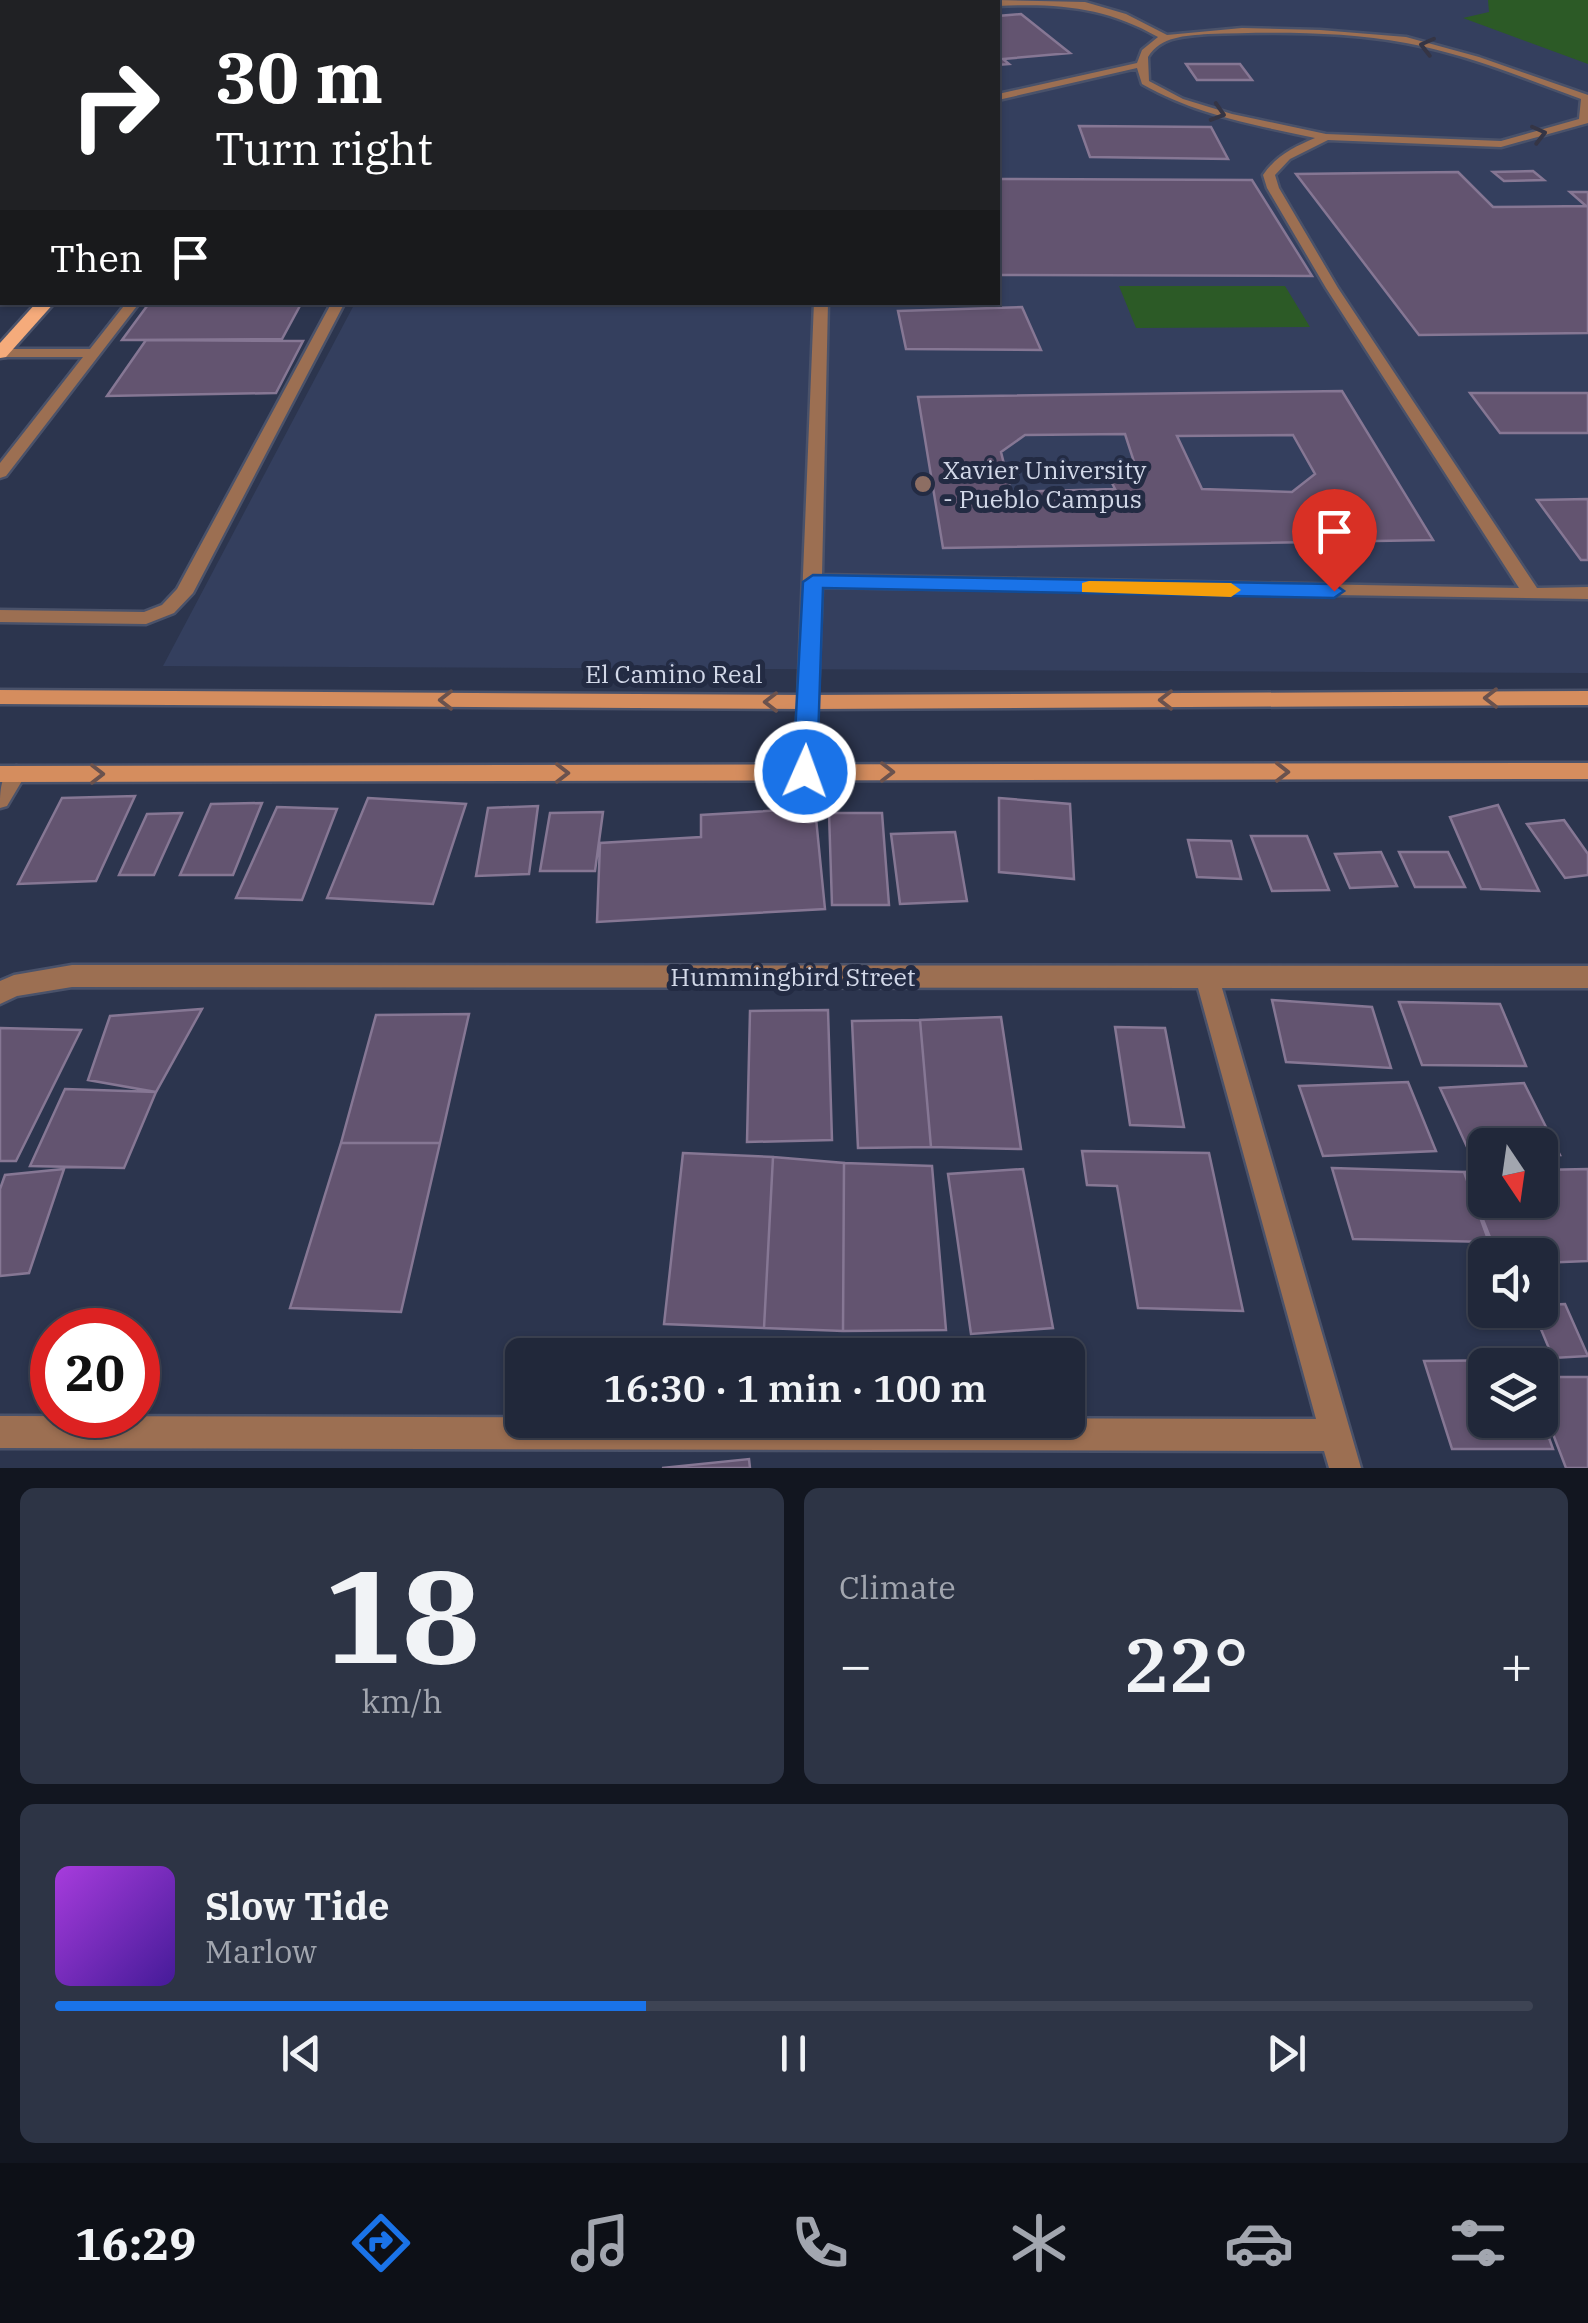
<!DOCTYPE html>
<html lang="en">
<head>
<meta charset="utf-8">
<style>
	:root { --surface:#21283a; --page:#2d3445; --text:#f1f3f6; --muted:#a2a6af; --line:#3e4454; --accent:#1a73e8 }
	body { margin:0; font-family:"IBM Plex Serif",serif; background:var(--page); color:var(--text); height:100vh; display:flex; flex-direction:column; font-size:38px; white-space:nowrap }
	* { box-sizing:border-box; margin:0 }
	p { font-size:32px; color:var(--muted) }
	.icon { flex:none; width:55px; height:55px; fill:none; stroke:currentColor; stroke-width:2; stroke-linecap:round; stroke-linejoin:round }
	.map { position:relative; height:1468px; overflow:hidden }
	.details { display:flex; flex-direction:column; gap:20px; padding:20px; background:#121620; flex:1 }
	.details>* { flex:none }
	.hud { position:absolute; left:0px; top:0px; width:1000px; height:305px; box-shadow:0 2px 8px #0004,0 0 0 2px var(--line); background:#202124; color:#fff; overflow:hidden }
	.needle { width:65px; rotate:167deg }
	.tools { position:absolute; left:1468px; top:1128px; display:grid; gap:20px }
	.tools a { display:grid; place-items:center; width:90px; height:90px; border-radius:15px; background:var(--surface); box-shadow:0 2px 8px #0004,0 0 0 2px var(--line); font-size:50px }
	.speed { position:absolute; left:30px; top:1308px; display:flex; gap:20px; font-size:50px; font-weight:700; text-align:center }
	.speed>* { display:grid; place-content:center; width:130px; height:130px; border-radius:50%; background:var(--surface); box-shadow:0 2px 8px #0004,0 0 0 2px var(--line); line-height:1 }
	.speed .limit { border:15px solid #d22; background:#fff; color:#111 }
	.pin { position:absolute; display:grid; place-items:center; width:85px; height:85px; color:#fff; margin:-102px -42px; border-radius:50% 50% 50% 0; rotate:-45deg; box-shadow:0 0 10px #0007 }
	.pin .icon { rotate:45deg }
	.me { position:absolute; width:110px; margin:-55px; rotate:2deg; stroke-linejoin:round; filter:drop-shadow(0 0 8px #0008) }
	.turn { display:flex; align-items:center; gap:35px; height:210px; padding:0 50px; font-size:45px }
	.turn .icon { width:130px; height:130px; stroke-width:2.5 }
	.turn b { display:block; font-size:70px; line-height:85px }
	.then { display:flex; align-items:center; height:95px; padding:0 50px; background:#0003; gap:20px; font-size:38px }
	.big { font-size:75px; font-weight:600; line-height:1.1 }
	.details .widget { flex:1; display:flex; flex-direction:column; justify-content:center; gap:15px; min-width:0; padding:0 35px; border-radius:15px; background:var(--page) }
	.details .dial { align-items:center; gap:0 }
	.dial b { font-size:130px; line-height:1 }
	.song { display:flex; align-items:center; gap:30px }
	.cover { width:120px; height:120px; border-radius:15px; background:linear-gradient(135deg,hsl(280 70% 55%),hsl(260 70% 35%)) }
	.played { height:10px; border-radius:5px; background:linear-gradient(90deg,var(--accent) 40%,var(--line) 40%) }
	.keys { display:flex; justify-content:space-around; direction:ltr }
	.heat { display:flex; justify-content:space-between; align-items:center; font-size:55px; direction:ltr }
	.details .tiles { flex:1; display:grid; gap:20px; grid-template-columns:1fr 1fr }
	.widget:last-child { grid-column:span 2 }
	.trip { position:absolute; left:505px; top:1338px; width:580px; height:100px; border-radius:15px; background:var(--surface); box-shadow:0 2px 8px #0004,0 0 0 2px var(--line); font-weight:600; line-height:100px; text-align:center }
	.menu { display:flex; height:160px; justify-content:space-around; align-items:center; background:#0d1017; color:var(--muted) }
	.menu .icon { width:70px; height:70px }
	.menu .on { color:var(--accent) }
	.menu b { font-size:45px; color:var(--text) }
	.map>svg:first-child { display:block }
	.built { fill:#343f5e }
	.green { fill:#2c5a26 }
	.building { fill:#635470; stroke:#867794; stroke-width:2.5; fill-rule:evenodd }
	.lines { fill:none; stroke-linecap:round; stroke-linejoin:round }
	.lane-casing { stroke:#4a526a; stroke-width:5 }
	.street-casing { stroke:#4a526a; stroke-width:5 }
	.secondary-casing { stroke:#4a526a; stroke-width:5 }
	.primary-casing { stroke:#4a526a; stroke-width:5 }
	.lane { fill:#9c6f52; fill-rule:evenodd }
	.street { fill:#9c6f52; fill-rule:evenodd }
	.secondary { fill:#d58d5e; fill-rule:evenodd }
	.primary { fill:#f5ab7b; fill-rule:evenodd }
	.oneway { stroke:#353545 }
	.oneway2 { stroke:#6a524e }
	.route { fill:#1a73e8; stroke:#114b97; stroke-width:2.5 }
	.slow { fill:#f59e0b }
	.education-dot { fill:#8d6e63; stroke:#232b43; stroke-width:4 }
	.labels { text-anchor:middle; stroke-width:10; stroke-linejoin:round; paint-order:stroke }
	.poi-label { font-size:25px; fill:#d2d8e8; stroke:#232b43; text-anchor:start }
	.street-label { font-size:25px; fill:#d2d8e8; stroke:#232b43 }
</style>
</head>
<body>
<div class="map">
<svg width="1588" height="1468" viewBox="0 0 1588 1468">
	<rect width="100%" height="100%" fill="#2c354e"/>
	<path class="built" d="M 508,0 L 1588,0 L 1588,673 L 163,666 L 355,303 L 998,302 L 998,2 Z"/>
	<path class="green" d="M 1488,0 L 1588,0 L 1588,64 L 1463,18 L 1489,12 Z
		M 1119,286 L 1285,286 L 1310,327 L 1136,328 Z"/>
	<path class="building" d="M 587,0 L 770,0 L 586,2 Z
		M 1021,14 L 1070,53 L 1003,59 L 1009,64 L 998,65 L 998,16 Z
		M 1186,64 L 1240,64 L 1252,80 L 1197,80 Z
		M 1079,126 L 1211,127 L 1228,159 L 1090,157 Z
		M 1533,171 L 1544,180 L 1504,181 L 1493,172 Z
		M 1458,172 L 1493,207 L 1586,206 L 1570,192 L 1588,192 L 1588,333 L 1419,335 L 1296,174 Z
		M 998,179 L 1252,180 L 1312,276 L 998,275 Z
		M 150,302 L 302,302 L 282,339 L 122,340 Z
		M 1022,307 L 1041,350 L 906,349 L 898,311 Z
		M 146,340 L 303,341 L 276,393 L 107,396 Z
		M 1342,391 L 1433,540 L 943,548 L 918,397 ZM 1125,434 L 1137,471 L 1107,473 L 1115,489 L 1011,492 L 1001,452 L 1025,435 ZM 1293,435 L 1315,474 L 1292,492 L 1202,489 L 1177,436 Z
		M 1470,393 L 1588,393 L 1588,433 L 1500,433 Z
		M 1588,499 L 1588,560 L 1581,560 L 1537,500 Z
		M 135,796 L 96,881 L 18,884 L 62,798 Z
		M 368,798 L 466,804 L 433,904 L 327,898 Z
		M 999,798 L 1070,804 L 1074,879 L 999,872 Z
		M 262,803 L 233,875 L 180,875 L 211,804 Z
		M 1498,805 L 1539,891 L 1481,889 L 1450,817 Z
		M 538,806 L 529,874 L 476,876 L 488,808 Z
		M 277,807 L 337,809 L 302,900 L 236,898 Z
		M 815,808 L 825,909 L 597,922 L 600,843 L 701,837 L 701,815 Z
		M 603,812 L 595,871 L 540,871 L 550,813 Z
		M 182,813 L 154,875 L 119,875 L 147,814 Z
		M 829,813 L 882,813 L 889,905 L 832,905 Z
		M 1564,820 L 1588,854 L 1588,875 L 1565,878 L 1527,824 Z
		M 955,832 L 967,901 L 900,904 L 891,834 Z
		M 1251,836 L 1307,836 L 1329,890 L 1272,891 Z
		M 1188,840 L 1231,841 L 1241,879 L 1197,877 Z
		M 1381,852 L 1397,886 L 1350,888 L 1335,854 Z
		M 1399,852 L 1448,852 L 1465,887 L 1415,887 Z
		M 1272,1000 L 1372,1007 L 1391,1068 L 1286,1062 Z
		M 1399,1002 L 1500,1004 L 1526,1066 L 1422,1065 Z
		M 202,1009 L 156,1092 L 88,1080 L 110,1016 Z
		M 828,1010 L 832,1140 L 747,1142 L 750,1011 Z
		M 469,1014 L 440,1143 L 341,1143 L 376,1015 Z
		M 1001,1017 L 1021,1149 L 931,1147 L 920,1020 Z
		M 920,1020 L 931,1147 L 858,1148 L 852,1021 Z
		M 1115,1027 L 1165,1028 L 1184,1127 L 1130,1125 Z
		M 0,1028 L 81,1030 L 16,1161 L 0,1161 Z
		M 1408,1082 L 1436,1151 L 1323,1156 L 1299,1086 Z
		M 1524,1083 L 1560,1155 L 1540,1156 L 1540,1145 L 1485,1145 L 1485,1159 L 1473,1160 L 1440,1088 Z
		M 65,1089 L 156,1092 L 124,1168 L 30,1166 Z
		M 341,1143 L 440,1143 L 401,1312 L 290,1308 Z
		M 1082,1151 L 1209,1153 L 1243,1311 L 1138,1308 L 1117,1186 L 1087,1185 Z
		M 683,1153 L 773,1157 L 764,1328 L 664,1324 Z
		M 773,1157 L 844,1163 L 843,1331 L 764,1328 Z
		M 844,1163 L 932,1166 L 946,1330 L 843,1331 Z
		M 1332,1168 L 1464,1172 L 1489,1242 L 1353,1239 Z
		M 64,1169 L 29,1273 L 0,1276 L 0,1189 L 5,1175 Z
		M 1023,1169 L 1053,1328 L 971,1334 L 948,1174 Z
		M 1588,1169 L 1588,1261 L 1540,1263 L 1540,1255 L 1497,1255 L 1464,1172 L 1485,1171 L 1485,1200 L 1540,1200 L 1540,1170 Z
		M 1565,1304 L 1588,1356 L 1553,1358 L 1533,1310 L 1540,1310 L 1540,1305 Z
		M 1520,1360 L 1522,1365 L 1485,1365 L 1485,1420 L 1540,1420 L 1540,1413 L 1553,1449 L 1452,1449 L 1424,1361 Z
		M 1540,1377 L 1588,1377 L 1588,1468 L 1566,1468 L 1540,1400 Z
		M 749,1459 L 750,1468 L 662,1468 Z"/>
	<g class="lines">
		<g class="lane-casing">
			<path id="lane" d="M 998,0 L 1085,2 L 1126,14 L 1167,35 L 1242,28 L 1320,30 L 1406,37 L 1479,57 L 1588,95 L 1588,123 L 1501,147 L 1328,140 L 1290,159 L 1275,175 L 1279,188 L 1338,288 L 1537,588 L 1588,587 L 1588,599 L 822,587 L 815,773 L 812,779 L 798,779 L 795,773 L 814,302 L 828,302 L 822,575 L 1519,588 L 1326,288 L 1267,188 L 1263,175 C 1277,155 1294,147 1315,138 C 1255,125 1196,115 1142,84 L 1137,68 L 998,100 L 998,94 L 1137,63 L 1142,50 L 1158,37 C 1106,7 1057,3 998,6 L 994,2 ZM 1208,34 C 1273,32 1342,31 1406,43 C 1466,54 1524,78 1581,99 L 1579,119 L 1501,141 L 1326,134 L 1232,114 L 1183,99 L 1149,81 L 1148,57 C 1161,36 1185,36 1208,34 Z
				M 0,5 L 2,6 L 2,10 L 0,11 Z
				M 0,33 L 2,33 L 2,39 L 0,39 Z
				M 2,53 L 2,60 L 0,61 L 0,54 Z
				M 0,134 L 2,134 L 2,140 L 0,140 Z
				M 127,302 L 140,302 L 6,476 L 0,478 L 0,463 L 83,357 L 0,357 L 0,349 L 90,349 Z
				M 332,302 L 345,302 L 193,593 L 174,613 L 146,624 L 0,622 L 0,610 L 144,612 L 162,605 L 177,589 Z
				M 16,766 L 23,768 L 26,774 L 7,806 L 0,808 C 0,792 0,772 16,766 Z"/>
		</g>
		<g class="street-casing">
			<path id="street" d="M 72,965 L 1588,966 L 1588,988 L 1222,988 L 1361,1468 L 1329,1468 L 1324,1451 L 0,1448 L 0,1416 L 1316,1419 L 1198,988 L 72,987 L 17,996 L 0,1004 L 0,981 L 14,975 Z"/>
		</g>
		<g class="secondary-casing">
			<path id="secondary" d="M 0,248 L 2,248 L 2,256 L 0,256 Z
				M 0,690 L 808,695 L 1588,691 L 1588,705 L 808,709 L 0,704 Z
				M 1588,763 L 1588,779 L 0,782 L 0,766 Z"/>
		</g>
		<g class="primary-casing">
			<path id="primary" d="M 37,302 L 55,302 L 6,357 L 0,358 L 0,343 Z"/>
		</g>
		<use href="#lane" class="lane"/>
		<use href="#street" class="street"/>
		<use href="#secondary" class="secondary"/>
		<use href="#primary" class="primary"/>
	</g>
	<defs><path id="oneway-chevron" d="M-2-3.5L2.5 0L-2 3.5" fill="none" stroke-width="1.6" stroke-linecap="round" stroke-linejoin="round" transform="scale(2.5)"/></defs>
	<g class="oneway">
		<use href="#oneway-chevron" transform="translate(1427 46) rotate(-166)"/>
		<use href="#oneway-chevron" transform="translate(1218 113) rotate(17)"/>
		<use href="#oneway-chevron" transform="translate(1539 134) rotate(-14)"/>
	</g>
	<g class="oneway2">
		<use href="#oneway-chevron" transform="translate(1491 698) rotate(180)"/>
		<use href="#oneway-chevron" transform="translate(446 700) rotate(-180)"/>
		<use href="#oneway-chevron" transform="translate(1166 700) rotate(180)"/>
		<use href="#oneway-chevron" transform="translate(771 702) rotate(-180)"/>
		<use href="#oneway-chevron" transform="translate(887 772)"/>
		<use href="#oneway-chevron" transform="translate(1282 772)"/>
		<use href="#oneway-chevron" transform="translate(562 773)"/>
		<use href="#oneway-chevron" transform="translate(97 774)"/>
	</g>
	<path class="route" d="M 813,575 L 1334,584 L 1344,591 L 1334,598 L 823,588 L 817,772 L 813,779 L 797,779 L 793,772 L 803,582 Z"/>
	<path class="slow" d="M 1089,581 L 1231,583 L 1241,590 L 1231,597 L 1082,592 L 1082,583 Z"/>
	<circle class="education-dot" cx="923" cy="484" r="10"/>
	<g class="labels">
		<g class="poi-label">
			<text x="943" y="479">Xavier University<tspan x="943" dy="29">- Pueblo Campus</tspan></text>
		</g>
		<g class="street-label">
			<text x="674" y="683">El Camino Real</text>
			<text x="793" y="986">Hummingbird Street</text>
		</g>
	</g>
</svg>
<div class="tools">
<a><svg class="needle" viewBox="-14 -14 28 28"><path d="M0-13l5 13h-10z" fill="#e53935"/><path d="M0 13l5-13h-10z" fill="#a2a6af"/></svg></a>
<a><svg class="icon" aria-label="sound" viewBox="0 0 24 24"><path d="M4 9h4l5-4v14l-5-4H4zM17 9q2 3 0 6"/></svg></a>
<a><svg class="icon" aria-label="layers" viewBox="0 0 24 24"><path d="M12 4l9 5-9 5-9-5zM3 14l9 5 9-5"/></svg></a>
</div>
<div class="speed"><div class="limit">20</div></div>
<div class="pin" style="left:1334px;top:591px;background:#d93025"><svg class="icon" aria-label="arrive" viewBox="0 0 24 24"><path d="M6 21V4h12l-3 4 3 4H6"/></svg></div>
<svg class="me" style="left:805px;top:772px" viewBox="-20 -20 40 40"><circle r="17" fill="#1a73e8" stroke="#fff" stroke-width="3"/><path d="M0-11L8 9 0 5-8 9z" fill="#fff"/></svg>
<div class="trip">16:30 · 1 min · 100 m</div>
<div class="hud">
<div class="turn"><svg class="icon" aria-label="right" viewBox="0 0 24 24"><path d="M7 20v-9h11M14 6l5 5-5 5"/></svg><div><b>30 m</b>Turn right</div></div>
<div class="then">Then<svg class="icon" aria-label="arrive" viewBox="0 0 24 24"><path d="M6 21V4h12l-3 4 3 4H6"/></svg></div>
</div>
</div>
<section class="details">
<div class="tiles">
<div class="widget dial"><b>18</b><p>km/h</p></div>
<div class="widget"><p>Climate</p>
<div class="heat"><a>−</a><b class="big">22°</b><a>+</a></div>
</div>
<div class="widget">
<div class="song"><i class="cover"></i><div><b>Slow Tide</b><p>Marlow</p></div></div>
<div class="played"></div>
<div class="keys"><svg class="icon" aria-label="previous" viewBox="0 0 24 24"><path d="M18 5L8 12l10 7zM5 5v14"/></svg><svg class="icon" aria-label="pause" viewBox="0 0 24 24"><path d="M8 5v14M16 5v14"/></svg><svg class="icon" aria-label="next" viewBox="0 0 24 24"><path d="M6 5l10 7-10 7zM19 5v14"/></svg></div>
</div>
</div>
</section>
<nav class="menu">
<b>16:29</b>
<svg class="icon on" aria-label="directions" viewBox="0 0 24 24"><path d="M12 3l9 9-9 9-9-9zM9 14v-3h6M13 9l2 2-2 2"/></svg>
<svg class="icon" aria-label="music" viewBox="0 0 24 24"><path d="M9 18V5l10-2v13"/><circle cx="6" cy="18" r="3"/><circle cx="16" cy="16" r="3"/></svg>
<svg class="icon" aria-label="phone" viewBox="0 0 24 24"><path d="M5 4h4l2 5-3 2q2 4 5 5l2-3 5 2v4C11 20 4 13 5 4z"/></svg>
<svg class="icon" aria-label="climate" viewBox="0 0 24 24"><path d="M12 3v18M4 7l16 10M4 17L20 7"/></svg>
<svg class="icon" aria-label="car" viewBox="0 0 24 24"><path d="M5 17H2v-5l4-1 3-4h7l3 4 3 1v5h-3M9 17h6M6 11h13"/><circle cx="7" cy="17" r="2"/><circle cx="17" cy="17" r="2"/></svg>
<svg class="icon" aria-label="filters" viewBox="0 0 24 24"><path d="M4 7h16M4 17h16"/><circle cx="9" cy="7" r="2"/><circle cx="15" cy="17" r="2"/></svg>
</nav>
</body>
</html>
